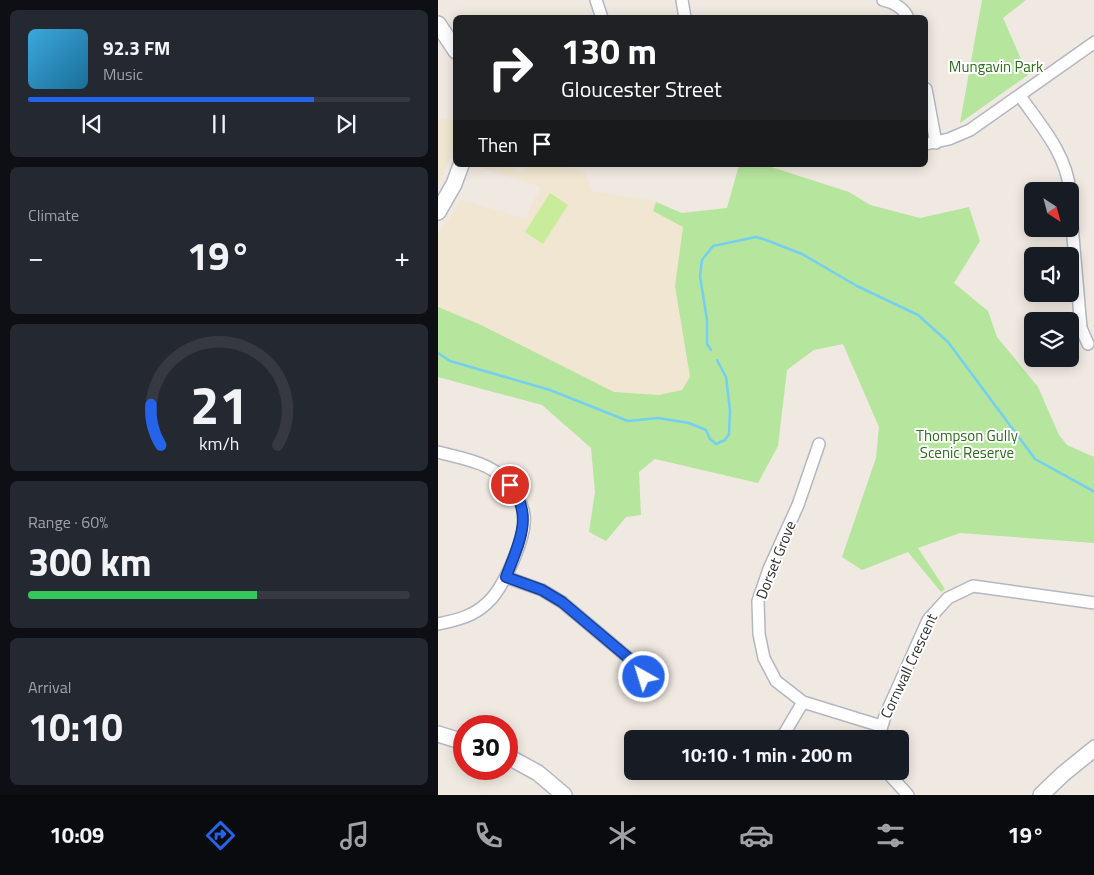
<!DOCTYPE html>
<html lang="en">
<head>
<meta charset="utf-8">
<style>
	:root { --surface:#171b24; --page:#242831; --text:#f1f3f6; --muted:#9ea1a6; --line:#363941; --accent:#2563eb }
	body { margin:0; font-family:"Titillium Web",sans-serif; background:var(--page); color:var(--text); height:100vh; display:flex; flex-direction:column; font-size:19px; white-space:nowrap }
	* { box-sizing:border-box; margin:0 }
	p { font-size:16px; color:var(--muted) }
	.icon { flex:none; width:28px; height:28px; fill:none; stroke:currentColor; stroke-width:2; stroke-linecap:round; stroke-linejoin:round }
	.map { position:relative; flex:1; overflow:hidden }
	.details { display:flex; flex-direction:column; gap:10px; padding:10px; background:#0d0f14; width:438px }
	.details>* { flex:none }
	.guide { position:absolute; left:15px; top:15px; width:475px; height:152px; border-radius:8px; box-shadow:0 2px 12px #0003; background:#202124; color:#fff; overflow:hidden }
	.needle { width:32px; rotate:144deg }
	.fabs { position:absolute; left:586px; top:182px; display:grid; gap:10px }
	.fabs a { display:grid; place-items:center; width:55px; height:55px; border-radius:8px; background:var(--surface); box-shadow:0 2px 12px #0003; font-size:25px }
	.speed { position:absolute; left:15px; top:715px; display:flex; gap:10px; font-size:25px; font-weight:700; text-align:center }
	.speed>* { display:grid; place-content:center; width:65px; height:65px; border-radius:50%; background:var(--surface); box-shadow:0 2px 12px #0003; line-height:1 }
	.speed .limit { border:8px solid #d22; background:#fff; color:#111 }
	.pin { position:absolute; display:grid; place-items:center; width:42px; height:42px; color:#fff; margin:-21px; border:2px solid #fff; border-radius:50%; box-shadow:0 1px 5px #0007 }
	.me { position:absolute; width:55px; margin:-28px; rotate:321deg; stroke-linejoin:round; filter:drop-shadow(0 0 4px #0008) }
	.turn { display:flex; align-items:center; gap:18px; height:105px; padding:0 25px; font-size:22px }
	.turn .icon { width:65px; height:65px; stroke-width:2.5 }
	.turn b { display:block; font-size:35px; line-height:42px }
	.then { display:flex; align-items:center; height:48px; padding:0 25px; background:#0003; gap:10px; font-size:19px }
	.big { font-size:38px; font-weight:700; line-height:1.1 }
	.details .widget { flex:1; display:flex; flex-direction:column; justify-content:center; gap:8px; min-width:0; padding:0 18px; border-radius:8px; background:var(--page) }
	.details .dial { align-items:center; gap:0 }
	.dial svg { height:130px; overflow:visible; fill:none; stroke:var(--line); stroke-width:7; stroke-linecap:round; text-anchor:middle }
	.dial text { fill:var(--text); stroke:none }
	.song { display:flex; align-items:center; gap:15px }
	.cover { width:60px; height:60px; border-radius:8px; background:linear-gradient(135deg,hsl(200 70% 55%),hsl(200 70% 35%)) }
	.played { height:5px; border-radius:2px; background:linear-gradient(90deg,var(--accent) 75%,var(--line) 75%) }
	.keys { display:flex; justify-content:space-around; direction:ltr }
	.heat { display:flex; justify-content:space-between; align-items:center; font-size:28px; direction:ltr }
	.charge { height:8px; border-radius:4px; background:linear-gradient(90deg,#34c759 60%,var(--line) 0) }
	.trip { position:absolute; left:186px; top:730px; width:285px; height:50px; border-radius:8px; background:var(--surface); box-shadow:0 2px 12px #0003; font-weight:700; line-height:50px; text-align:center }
	.dock { display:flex; height:80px; justify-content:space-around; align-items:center; background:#090b0e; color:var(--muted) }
	.dock .icon { width:35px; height:35px }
	.dock .current { color:var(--accent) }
	.dock b { font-size:22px; color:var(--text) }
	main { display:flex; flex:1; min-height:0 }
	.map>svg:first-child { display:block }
	.education { fill:#f0e6d1 }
	.green { fill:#b6e59e }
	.pitch { fill:#c9ec9a }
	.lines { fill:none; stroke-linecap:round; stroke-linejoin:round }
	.stream { stroke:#75cff0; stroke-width:2.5 }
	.street-casing { stroke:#b4b7c1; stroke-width:14 }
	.secondary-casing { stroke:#b4b7c1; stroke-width:18 }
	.street { stroke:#fff; stroke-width:11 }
	.secondary { stroke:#fff; stroke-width:15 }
	.route-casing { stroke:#184099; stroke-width:12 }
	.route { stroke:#2563eb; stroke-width:9 }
	.labels { text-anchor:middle; stroke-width:4; stroke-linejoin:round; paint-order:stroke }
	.park-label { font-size:15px; fill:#2c6e1b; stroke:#fff }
	.street-label { font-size:15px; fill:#2e2e2e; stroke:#fff }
</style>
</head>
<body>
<main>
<section class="details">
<div class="widget">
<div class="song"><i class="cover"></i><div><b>92.3 FM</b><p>Music</p></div></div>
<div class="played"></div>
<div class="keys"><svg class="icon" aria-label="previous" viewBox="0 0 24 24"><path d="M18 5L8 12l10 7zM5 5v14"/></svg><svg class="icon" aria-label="pause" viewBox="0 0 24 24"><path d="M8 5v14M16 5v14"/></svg><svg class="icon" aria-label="next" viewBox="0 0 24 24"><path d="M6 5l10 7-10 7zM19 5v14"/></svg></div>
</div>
<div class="widget"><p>Climate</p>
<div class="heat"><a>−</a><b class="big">19°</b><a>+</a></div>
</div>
<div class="widget dial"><svg viewBox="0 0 100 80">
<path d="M14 69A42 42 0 1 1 86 69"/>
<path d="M14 69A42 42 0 0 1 8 44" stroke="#2563eb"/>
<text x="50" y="56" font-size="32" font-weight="700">21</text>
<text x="50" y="72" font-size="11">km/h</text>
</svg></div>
<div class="widget"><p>Range · 60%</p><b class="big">300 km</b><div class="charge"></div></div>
<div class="widget"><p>Arrival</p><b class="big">10:10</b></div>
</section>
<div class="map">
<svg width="657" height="795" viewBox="0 0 657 795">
	<rect width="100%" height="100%" fill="#efe9e1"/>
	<path class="education" d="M 0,119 L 18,120 L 13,155 L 0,184 Z
		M 36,165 L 61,165 L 86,172 L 88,165 L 122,165 L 147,172 L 154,191 L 216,201 L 218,202 L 215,211 L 245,226 L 237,286 L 252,377 L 245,390 L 221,395 L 176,392 L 41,324 L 0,307 L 0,235 L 23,200 L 89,219 L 91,209 L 103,187 Z"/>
	<path class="green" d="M 544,0 L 588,0 L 565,18 L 590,75 L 522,123 Z
		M 301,165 L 327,165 L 411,192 L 432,205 L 482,218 L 531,207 L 542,241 L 516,283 L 550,311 L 559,337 L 600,387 L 621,435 L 629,445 L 656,457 L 656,543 L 522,533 L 480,548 L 507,589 L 503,592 L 470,552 L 424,570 L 404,557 L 438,458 L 441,427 L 405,344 L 376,350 L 349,370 L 340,446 L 320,483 L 217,459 L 201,472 L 203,515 L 188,517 L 168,541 L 151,532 L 157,492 L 153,448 L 104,405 L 0,377 L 0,307 L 41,324 L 176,392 L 221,395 L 244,390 L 252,377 L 237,286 L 245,227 L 215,211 L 218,202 L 244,213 L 289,208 Z"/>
	<path class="pitch" d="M 112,193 L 130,205 L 105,244 L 87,232 Z"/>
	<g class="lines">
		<path class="stream" d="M 273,350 L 269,344 L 269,320 L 262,276 L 264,260 L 275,246 L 318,237 L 328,240 L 364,254 L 419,286 L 480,315 L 510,342 L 597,459 L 657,492
			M 0,353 L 12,361 L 112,390 L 190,421 L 220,418 L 251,423 L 268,430 L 272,439 L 278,444 L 287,440 L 291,434 L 292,410 L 288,377 L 279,360"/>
		<g class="street-casing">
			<path id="street" d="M 158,0 L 164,18
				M 244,0 L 247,18
				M 445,0 C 455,2 466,8 470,18
				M 488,89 L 498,143
				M 582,96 C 603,126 628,153 632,191
				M 488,144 L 511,139 L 532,130 L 657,42
				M 632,202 L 643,328 L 650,344
				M 381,444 L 360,505 L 331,569 L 320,601 L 321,634 L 326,658 L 338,681 L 365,702 L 443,726
				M 0,452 C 22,458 50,462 66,479 C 75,488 84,501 86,515 C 89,536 65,590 48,604 C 34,617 18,620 0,624
				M 68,577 L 104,590 L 124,602 L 200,666 L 206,677
				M 343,739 L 365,702
				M 440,739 L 447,716 L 490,620 L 510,598 L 535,586 L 657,603
				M 448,771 L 470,795"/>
		</g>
		<g class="secondary-casing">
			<path id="secondary" d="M 0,24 L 18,51
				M 0,212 L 16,184 L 23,165
				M 0,734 L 26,742
				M 69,756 L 100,773 L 126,795
				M 603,795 L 625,774 L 657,748"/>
		</g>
		<use href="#street" class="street"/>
		<use href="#secondary" class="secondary"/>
	</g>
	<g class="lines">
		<g class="route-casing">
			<path id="route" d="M 72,485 C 97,515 80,545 68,577 L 104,590 L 124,602 L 200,666 L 206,677"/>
		</g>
		<use href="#route" class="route"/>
	</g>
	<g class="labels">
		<g class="park-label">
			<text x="558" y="72">Mungavin Park</text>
			<text x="529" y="441">Thompson Gully<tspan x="529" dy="17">Scenic Reserve</tspan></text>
		</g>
		<g class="street-label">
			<text transform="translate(338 560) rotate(-68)" y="5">Dorset Grove</text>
			<text transform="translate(471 666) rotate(-65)" y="5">Cornwall Crescent</text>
		</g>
	</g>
</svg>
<div class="fabs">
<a><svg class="needle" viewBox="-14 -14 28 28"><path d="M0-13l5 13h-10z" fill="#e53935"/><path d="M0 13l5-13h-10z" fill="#9ea1a6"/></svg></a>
<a><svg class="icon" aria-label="sound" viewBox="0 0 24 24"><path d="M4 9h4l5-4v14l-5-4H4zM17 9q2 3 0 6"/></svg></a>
<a><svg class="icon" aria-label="layers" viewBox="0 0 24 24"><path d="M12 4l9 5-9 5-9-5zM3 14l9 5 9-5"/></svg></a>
</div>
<div class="speed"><div class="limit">30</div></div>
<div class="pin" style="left:72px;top:485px;background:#d93025"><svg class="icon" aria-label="arrive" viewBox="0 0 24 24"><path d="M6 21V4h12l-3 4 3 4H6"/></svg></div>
<svg class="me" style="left:206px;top:677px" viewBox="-20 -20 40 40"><circle r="17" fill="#2563eb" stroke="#fff" stroke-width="3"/><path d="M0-11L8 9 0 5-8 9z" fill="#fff"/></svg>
<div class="trip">10:10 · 1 min · 200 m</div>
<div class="guide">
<div class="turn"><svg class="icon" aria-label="right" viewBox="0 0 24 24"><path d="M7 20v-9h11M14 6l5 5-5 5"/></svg><div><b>130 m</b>Gloucester Street</div></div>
<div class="then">Then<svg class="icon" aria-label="arrive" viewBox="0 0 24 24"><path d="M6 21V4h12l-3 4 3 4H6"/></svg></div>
</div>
</div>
</main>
<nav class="dock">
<b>10:09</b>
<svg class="icon current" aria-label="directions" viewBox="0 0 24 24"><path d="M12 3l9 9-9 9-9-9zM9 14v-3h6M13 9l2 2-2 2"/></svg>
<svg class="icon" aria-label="music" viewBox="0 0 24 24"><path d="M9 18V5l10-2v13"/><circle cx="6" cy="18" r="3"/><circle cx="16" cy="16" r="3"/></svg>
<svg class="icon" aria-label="phone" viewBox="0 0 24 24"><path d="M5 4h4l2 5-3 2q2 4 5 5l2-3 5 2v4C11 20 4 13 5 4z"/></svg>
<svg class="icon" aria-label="climate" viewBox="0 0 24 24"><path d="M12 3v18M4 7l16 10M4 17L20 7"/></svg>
<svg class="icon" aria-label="car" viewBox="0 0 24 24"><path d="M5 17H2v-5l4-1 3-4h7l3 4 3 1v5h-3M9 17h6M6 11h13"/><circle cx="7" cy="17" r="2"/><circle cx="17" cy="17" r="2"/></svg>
<svg class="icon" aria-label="filters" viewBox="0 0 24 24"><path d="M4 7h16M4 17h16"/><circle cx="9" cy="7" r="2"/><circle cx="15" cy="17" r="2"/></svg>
<b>19°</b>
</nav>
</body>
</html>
